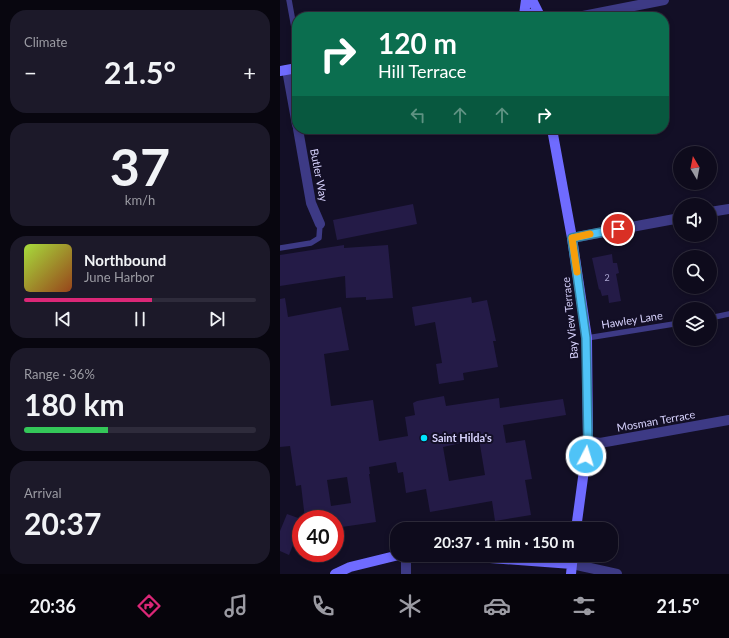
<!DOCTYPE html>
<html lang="en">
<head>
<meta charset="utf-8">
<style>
	:root { --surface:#0e0b1c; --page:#1c1929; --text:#f1f3f6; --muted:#9b9ba3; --line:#2e2b3b; --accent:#db2777 }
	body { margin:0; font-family:Lato,sans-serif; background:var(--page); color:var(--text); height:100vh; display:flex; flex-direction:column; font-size:15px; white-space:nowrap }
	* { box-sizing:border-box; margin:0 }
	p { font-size:13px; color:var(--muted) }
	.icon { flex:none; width:22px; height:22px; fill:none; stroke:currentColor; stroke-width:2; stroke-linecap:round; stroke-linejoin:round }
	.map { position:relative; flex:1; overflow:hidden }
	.panel { display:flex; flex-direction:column; gap:10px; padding:10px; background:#08060f; width:280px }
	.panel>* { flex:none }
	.banner { position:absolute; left:12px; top:12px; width:377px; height:122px; border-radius:16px; box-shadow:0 2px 6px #0003,0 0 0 1px var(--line); background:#0b6e4f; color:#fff; overflow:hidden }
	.needle { width:26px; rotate:350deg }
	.tools { position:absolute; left:393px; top:146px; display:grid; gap:8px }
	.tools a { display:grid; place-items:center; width:44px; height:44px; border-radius:50%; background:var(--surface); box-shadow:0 2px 6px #0003,0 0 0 1px var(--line); font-size:20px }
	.speed { position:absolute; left:12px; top:510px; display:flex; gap:8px; font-size:20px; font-weight:700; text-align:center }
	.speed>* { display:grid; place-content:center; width:52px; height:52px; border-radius:50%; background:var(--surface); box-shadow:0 2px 6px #0003,0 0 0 1px var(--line); line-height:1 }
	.speed .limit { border:6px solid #d22; background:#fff; color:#111 }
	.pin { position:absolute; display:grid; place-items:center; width:34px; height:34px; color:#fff; margin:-17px; border:2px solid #fff; border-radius:50%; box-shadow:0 1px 4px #0007 }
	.me { position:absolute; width:44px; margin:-22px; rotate:5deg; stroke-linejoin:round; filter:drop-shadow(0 0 3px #0008) }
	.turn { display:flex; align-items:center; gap:14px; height:84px; padding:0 20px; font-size:18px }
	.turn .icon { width:52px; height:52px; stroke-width:2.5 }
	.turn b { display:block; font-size:28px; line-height:34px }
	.lanes { display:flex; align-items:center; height:38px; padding:0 20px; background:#0003; justify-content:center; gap:20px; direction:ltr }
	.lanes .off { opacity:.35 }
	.big { font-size:30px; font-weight:700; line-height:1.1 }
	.panel .card { flex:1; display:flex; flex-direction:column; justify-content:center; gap:6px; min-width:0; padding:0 14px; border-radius:16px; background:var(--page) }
	.panel .dial { align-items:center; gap:0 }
	.dial b { font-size:52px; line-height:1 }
	.song { display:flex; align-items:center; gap:12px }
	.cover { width:48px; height:48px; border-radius:6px; background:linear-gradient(135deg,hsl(80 70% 55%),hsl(20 70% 35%)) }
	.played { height:4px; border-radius:2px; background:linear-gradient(90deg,var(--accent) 55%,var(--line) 55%) }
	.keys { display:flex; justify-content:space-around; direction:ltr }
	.heat { display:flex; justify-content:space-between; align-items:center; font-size:22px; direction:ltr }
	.charge { height:6px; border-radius:3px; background:linear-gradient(90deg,#34c759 36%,var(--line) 0) }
	.trip { position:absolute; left:110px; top:522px; width:228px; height:40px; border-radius:16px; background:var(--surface); box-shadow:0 2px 6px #0003,0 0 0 1px var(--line); font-weight:700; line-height:40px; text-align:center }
	.tabs { display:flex; height:64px; justify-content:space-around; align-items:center; background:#06040b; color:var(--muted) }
	.tabs .icon { width:28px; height:28px }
	.tabs .selected { color:var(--accent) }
	.tabs b { font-size:18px; color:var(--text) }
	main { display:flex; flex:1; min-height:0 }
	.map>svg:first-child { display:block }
	.building { fill:#241b47; fill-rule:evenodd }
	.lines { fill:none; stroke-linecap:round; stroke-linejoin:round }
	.lane { stroke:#3d3a85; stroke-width:5.5 }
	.street { stroke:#3d3a85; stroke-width:10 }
	.secondary { stroke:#6f6bff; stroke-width:10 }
	.route-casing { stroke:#337fa1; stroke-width:10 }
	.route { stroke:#4fc3f7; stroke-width:7 }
	.slow { stroke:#f59e0b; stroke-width:7 }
	.poi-dot { fill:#00e5ff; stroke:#130f26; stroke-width:1.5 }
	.labels { text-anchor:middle; stroke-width:4; stroke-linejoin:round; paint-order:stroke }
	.number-label { font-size:9px; fill:#aca6d1 }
	.street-label { font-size:11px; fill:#d9d4ff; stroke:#130f26 }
	.poi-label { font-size:11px; font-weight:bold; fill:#d9d4ff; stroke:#130f26; text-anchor:start }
</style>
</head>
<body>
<main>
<section class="panel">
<div class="card"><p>Climate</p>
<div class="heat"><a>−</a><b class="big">21.5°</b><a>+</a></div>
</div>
<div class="card dial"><b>37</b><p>km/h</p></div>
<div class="card">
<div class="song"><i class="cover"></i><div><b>Northbound</b><p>June Harbor</p></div></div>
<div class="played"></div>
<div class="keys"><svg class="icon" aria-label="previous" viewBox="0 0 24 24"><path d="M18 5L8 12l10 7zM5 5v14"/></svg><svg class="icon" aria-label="pause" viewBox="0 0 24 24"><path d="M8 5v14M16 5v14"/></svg><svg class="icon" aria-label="next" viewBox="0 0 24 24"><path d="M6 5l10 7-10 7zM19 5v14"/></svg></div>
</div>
<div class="card"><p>Range · 36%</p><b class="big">180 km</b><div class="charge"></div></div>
<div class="card"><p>Arrival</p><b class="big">20:37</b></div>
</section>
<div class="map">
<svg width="449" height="574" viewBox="0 0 449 574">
	<rect width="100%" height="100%" fill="#130f26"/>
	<path class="building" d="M 133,204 L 137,224 L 57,240 L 53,220 Z
		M 64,245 L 64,248 L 108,245 L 113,298 L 86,300 L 86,297 L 66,298 L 65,276 L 0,286 L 0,255 Z
		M 332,254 L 333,263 L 337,263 L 339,273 L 336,274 L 341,301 L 329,303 L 328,295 L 322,296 L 320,289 L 319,290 L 312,258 Z
		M 191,297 L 192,303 L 207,300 L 216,341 L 213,341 L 218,367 L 183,373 L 184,380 L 159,384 L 156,364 L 162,363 L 155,322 L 135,326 L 132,307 Z
		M 5,298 L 8,317 L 61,307 L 69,350 L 44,354 L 51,406 L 93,400 L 99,441 L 128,436 L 125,417 L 135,415 L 133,403 L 137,401 L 164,396 L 166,406 L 219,398 L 220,408 L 283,399 L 286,415 L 223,425 L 226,443 L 245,440 L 252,479 L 245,480 L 251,515 L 215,521 L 212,501 L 150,512 L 146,489 L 126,493 L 123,472 L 118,473 L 116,462 L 89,467 L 90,474 L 89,474 L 96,522 L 55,528 L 55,519 L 25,519 L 21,485 L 16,486 L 10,446 L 0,447 L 0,299 ZM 199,439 L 205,475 L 169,481 L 163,447 ZM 67,477 L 71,503 L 51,506 L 47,480 Z
		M 7,514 L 21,519 L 21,525 L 9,555 L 0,551 L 0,531 Z"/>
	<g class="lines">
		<path class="lane" d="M 9,0 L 17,44
			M 0,248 L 31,243 L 39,238 L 40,224
			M 430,318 L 449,314
			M 307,338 L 400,323"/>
		<path class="street" d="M 298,17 L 384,0
			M 7,70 L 17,125
			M 18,129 L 31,203 L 40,224
			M 430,212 L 449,209
			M 292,238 L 400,218
			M 308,441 L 320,443 L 449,420
			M 292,564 L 337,574
			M 126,574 L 126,555"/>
		<path class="secondary" d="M 252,0 L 259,14
			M 244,15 L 246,0
			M 241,17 C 248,13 256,12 262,17
			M 0,71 L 17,68
			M 272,129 L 292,238 L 307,338 L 308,441 L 296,529
			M 170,555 L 292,564
			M 55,574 L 70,567 L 119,555
			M 291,574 L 293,555"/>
	</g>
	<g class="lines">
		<g class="route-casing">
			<path id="route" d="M 306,456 L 308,441 L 306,338 L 292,238 L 338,229"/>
		</g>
		<use href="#route" class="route"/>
		<path class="slow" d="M 297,272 L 292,238 L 310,234"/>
	</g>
	<circle class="poi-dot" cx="144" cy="438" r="4"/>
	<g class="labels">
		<g class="number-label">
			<text x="327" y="281">2</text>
		</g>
		<g class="street-label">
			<text transform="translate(39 175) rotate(79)" y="4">Butler Way</text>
			<text transform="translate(290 318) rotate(-96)" y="4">Bay View Terrace</text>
			<text transform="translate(352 320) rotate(-9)" y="4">Hawley Lane</text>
			<text transform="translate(376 421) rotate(-10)" y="4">Mosman Terrace</text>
		</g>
		<g class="poi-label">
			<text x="152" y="442">Saint Hilda's</text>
		</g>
	</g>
</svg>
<div class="tools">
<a><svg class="needle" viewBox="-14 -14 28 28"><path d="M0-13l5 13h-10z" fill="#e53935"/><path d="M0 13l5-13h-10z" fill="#9b9ba3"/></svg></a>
<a><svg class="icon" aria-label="sound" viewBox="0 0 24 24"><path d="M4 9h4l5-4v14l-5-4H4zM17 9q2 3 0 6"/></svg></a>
<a><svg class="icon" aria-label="search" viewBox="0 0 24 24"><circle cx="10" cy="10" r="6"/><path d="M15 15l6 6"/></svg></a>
<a><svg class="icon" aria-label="layers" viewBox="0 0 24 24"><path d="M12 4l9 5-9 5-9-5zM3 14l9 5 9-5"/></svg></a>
</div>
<div class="speed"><div class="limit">40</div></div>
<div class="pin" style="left:338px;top:229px;background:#d93025"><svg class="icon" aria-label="arrive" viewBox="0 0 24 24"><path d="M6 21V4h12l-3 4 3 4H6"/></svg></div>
<svg class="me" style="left:306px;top:456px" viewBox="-20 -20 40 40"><circle r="17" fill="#4fc3f7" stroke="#fff" stroke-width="3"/><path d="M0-11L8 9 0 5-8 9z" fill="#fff"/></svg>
<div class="trip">20:37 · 1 min · 150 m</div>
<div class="banner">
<div class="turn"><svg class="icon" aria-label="right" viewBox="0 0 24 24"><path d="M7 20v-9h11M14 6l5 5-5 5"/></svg><div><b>120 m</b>Hill Terrace</div></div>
<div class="lanes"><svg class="icon off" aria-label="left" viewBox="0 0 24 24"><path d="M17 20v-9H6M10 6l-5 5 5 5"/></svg><svg class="icon off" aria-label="ahead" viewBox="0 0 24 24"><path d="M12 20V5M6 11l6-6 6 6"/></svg><svg class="icon off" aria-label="ahead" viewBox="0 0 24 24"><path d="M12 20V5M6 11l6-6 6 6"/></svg><svg class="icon" aria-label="right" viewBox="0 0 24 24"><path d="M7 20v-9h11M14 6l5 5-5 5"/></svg></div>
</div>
</div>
</main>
<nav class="tabs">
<b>20:36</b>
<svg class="icon selected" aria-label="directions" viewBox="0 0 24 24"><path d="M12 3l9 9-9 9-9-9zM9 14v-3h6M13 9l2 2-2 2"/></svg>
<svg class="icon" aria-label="music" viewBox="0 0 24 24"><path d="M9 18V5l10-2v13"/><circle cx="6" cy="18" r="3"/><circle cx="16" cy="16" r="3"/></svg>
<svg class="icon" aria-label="phone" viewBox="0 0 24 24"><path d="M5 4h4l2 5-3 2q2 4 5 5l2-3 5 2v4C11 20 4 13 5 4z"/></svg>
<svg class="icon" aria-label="climate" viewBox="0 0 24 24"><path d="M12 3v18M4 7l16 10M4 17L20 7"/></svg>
<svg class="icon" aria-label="car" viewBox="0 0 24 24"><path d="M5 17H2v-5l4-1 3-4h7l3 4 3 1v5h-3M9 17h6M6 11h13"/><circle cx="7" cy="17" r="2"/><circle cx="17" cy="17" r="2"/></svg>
<svg class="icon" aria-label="filters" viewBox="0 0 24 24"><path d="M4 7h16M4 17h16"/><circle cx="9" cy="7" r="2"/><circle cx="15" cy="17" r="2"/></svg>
<b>21.5°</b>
</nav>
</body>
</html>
